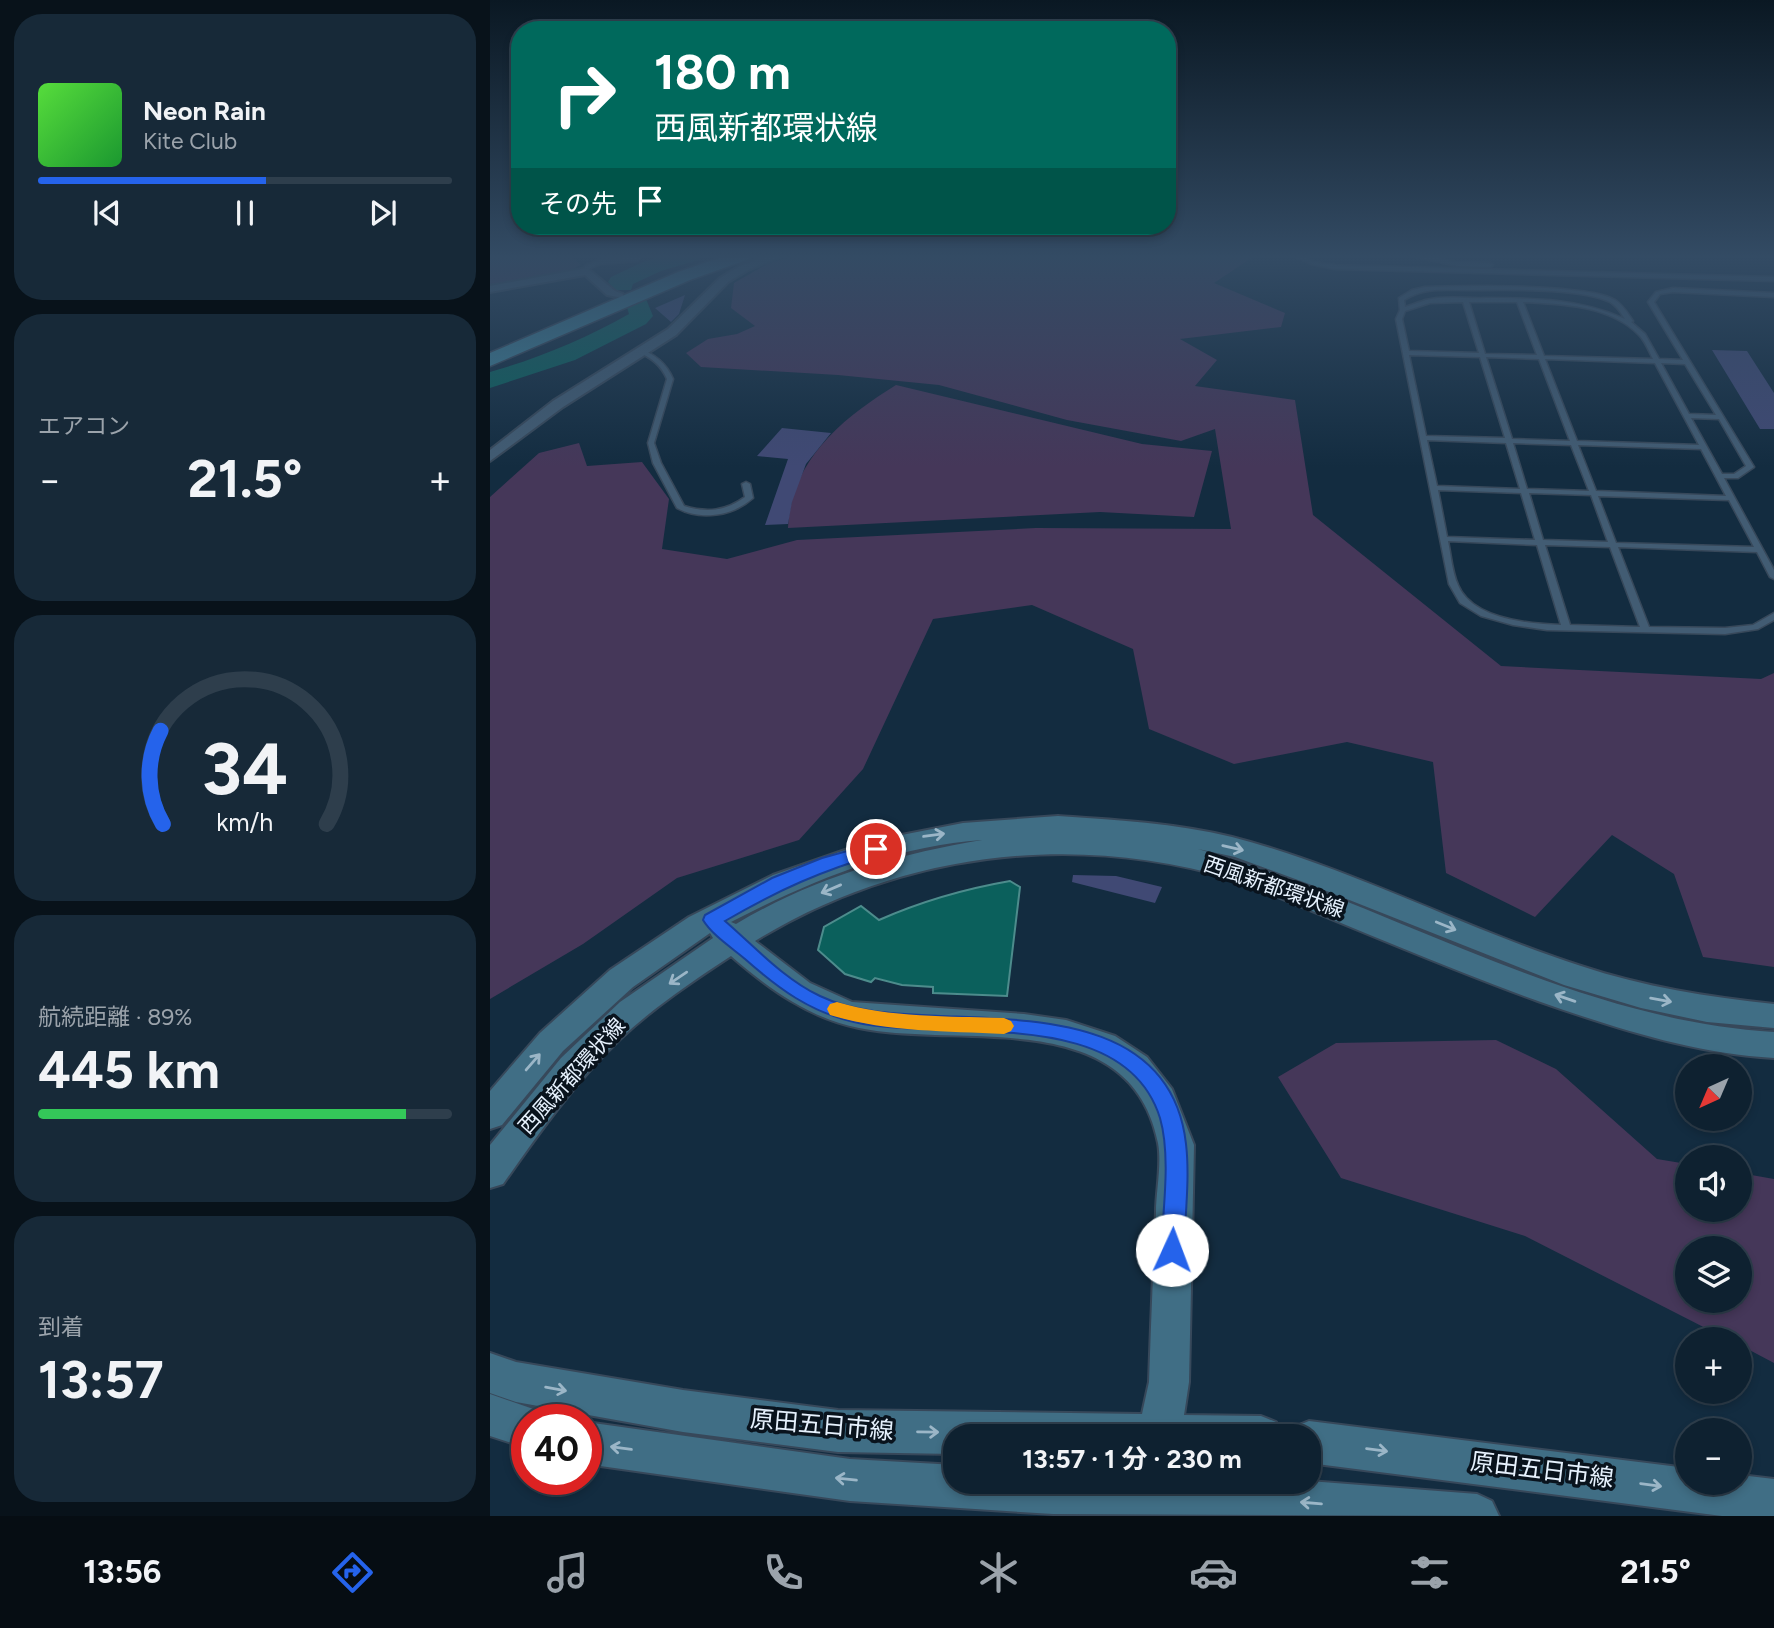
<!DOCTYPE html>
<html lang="ja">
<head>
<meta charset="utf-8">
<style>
	:root { --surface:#0e2130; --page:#172938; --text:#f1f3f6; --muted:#9ba3ab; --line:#2e3e4c; --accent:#2563eb }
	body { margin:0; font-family:Figtree,"Noto Sans JP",sans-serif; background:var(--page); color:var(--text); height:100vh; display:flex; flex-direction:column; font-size:26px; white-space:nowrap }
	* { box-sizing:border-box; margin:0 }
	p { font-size:23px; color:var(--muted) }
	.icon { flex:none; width:38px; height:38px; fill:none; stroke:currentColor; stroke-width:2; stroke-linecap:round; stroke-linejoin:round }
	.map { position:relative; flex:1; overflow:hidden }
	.side { display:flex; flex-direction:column; gap:14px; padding:14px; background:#08121a; width:490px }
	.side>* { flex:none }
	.hud { position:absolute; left:21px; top:21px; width:665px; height:214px; border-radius:28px; box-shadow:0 4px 10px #0003,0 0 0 2px var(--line); background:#00695c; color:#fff; overflow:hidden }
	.needle { width:46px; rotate:224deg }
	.buttons { position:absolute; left:1185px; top:1054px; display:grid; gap:14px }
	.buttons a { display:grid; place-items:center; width:77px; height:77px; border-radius:50%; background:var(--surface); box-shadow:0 4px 10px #0003,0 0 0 2px var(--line); font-size:35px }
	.speed { position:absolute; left:21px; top:1404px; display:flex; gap:14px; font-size:35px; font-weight:700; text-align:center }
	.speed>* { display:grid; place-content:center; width:91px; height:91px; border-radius:50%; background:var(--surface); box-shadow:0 4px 10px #0003,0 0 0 2px var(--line); line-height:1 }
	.speed .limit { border:10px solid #d22; background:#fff; color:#111 }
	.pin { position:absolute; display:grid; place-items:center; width:60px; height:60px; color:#fff; margin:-30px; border:4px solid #fff; border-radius:50%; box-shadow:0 2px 7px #0007 }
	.me { position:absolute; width:77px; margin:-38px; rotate:2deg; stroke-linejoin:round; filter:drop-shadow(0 0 5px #0008) }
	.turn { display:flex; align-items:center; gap:24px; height:147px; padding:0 28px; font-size:32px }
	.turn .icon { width:91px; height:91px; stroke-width:2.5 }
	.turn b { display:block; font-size:49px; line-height:60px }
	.then { display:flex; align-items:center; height:66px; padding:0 28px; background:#0003; gap:14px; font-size:26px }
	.big { font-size:52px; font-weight:700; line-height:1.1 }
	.side .widget { flex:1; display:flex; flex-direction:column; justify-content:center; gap:10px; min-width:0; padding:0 24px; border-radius:28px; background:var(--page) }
	.side .dial { align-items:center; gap:0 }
	.dial svg { height:182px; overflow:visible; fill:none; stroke:var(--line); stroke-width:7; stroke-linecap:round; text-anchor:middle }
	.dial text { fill:var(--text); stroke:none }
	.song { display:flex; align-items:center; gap:21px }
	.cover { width:84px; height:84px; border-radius:10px; background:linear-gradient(135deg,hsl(110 70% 55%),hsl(130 70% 35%)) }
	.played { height:7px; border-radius:4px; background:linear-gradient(90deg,var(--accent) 55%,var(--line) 55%) }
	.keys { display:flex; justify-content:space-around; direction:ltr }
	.heat { display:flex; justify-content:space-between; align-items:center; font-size:38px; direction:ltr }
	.charge { height:10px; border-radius:5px; background:linear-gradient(90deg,#34c759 89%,var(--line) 0) }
	.trip { position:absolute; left:453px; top:1424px; width:378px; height:70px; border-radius:28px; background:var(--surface); box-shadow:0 4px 10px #0003,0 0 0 2px var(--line); font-weight:700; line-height:70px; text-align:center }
	.dock { display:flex; height:112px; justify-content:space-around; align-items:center; background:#060d13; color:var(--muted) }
	.dock .icon { width:49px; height:49px }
	.dock .active { color:var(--accent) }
	.dock b { font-size:32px; color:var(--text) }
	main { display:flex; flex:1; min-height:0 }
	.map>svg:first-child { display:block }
	.green { fill:#453759; fill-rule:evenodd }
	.water { fill:#0b605c; stroke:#4d8c8c; stroke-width:2 }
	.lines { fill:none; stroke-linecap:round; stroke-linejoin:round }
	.river { fill:#0b605c; fill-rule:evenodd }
	.building { fill:#404974 }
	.lane-casing { stroke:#37485a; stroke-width:3 }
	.street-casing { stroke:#37485a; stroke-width:4 }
	.secondary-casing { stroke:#37485a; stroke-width:4 }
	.primary-casing { stroke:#37485a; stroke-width:3 }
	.lane { fill:#425c73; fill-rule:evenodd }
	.street { fill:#425c73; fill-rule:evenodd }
	.secondary { fill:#406e85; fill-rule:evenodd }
	.primary { fill:#3e8097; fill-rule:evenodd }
	.oneway { stroke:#9bb6c7 }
	.route { fill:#2563eb; stroke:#184099; stroke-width:2 }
	.slow { fill:#f59e0b }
	.labels { text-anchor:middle; stroke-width:7; stroke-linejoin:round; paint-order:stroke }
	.street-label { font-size:21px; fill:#e6f1fd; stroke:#09131d }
	.near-street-label { font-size:24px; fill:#e6f1fd; stroke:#09131d }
</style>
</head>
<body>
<main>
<section class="side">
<div class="widget">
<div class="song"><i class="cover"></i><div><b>Neon Rain</b><p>Kite Club</p></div></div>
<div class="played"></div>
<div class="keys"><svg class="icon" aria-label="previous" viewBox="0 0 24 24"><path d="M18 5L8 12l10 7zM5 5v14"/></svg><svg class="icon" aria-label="pause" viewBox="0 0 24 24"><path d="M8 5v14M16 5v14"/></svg><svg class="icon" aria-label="next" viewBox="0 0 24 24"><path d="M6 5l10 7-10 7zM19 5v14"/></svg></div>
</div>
<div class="widget"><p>エアコン</p>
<div class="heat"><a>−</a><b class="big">21.5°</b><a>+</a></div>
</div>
<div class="widget dial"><svg viewBox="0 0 100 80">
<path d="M14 69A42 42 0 1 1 86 69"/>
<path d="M14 69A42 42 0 0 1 13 28" stroke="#2563eb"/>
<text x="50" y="56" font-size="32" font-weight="700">34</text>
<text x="50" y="72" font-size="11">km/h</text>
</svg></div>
<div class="widget"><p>航続距離 · 89%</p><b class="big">445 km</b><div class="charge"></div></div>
<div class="widget"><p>到着</p><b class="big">13:57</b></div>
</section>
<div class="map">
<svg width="1284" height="1516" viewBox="0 0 1284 1516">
	<rect width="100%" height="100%" fill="#132c40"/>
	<path class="green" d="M 0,255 L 80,255 L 91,265 L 74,273 L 0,287 Z
		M 307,255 L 766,255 L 724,283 L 795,313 L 791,327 L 690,339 L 727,360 L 705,386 L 805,400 L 823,515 L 1011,666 L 1271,679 L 1284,673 L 1284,967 L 1213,957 L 1184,874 L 1122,835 L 1045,917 L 956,873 L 943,762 L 857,742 L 744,764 L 659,729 L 643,649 L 542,605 L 443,619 L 373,769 L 309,840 L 187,878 L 93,944 L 0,999 L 0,497 L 49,453 L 89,443 L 97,466 L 152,462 L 179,499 L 172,549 L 237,559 L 307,540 L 546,528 L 741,529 L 725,429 L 691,441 L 577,420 L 449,385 L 348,375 L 211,367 L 196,353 L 218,339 L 247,334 L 265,326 L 241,308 L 244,283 L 279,263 Z
		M 406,385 L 652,444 L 722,451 L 704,517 L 610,512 L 298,528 C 301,459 353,418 406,385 Z
		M 1006,1040 L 1066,1069 L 1167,1159 L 1197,1164 L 1197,1209 L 1250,1209 L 1250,1173 L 1284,1179 L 1284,1363 L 1250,1345 L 1250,1339 L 1237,1339 L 1035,1236 L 851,1178 L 788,1077 L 846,1043 ZM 1197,1248 L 1250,1248 L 1250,1300 L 1197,1300 Z"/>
	<path class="water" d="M 520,881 L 530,887 L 517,996 L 443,993 L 443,987 L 412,985 L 385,978 L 381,982 L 355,974 L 328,950 L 334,927 L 371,906 L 389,920 C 432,901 474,889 520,881 Z"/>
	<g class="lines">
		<path class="river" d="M 178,255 L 211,255 L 208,260 L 171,271 L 143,284 L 141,290 L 125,290 L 118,282 L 121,277 L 155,261 Z
			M 148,297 L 156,299 L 163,316 L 156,324 L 85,360 L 0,388 L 0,372 C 49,358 95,339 139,314 L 136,304 L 140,299 Z"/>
	</g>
	<path class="building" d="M 195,295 L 189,314 L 181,322 L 165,308 Z
		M 1222,350 L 1257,351 L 1284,393 L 1284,429 L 1270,429 Z
		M 292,428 L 341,433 L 316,464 L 302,502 L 298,524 L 275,525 L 298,459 L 267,456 Z
		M 583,875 L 626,876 L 672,887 L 665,903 L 582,882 Z"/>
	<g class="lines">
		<g class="lane-casing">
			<path id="lane" d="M 147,255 L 153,255 L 148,261 L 110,264 L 100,268 L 99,272 L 94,271 L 95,266 L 109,260 L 144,258 Z
				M 801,255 L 808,255 L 824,262 L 845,265 L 1284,277 L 1284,281 L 845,269 L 821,264 Z
				M 918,255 L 928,255 L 967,262 L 1000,263 L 1003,265 L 1000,267 L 967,266 Z
				M 935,287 C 981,286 1026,285 1072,289 C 1089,291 1110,292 1125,300 C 1133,305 1138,314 1143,321 L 1141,322 L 1155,334 L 1169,359 L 1193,360 L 1158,302 L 1166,292 L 1183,288 L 1284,293 L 1284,297 L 1183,292 L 1170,294 L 1164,302 L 1264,467 L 1248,478 L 1234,478 L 1284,570 L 1284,579 L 1280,577 L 1267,552 L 1128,547 L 1159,627 L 1235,628 L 1263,625 L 1284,613 L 1284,620 L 1268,629 L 1235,634 L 1057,630 L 1023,625 L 991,616 L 970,603 L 959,584 L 906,319 L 910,310 L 909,298 L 922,290 ZM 977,290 C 1012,290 1090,287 1120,302 C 1127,306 1131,313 1135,319 C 1091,299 1044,298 996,298 C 977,299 955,295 936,300 C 929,302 922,305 915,307 L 914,300 C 934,287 954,290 977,290 ZM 973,302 L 989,353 L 919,351 L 912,319 L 915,311 L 940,303 ZM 979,302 L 1027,302 L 1047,355 L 995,354 ZM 1033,302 C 1071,304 1120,305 1149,335 C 1155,341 1159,351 1163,359 L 1054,356 ZM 919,355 L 990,357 L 1015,438 L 936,436 ZM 996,357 L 1049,359 L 1080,441 L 1022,439 ZM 1055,359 L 1165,363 L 1209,445 L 1087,441 ZM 1171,363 L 1195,364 L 1226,415 L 1199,414 ZM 1201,418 L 1229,419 L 1256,466 L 1244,474 L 1232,474 ZM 937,440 L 1016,443 L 1030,489 L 947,486 ZM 1023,443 L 1081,445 L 1099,491 L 1037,489 ZM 1088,445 L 1211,449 L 1236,496 L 1106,491 ZM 948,490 L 1031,493 L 1045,540 L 957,537 ZM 1039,493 L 1101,495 L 1118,542 L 1053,540 ZM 1108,496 L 1239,500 L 1264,547 L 1126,543 ZM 958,541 L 1047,545 L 1071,625 C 1039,624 982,619 968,585 C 962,572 961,555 958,541 ZM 1055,545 L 1120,547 L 1150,627 L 1080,625 Z
				M 149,349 C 165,354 176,363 183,379 L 164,443 L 171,463 L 194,506 C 217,513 236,511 255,497 L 252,484 L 256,482 L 260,484 L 263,498 C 243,516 211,521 187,508 L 163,463 L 158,443 L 177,379 C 171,365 161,357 147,352 L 146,351 Z"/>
		</g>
		<g class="street-casing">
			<path id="street" d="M 280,255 L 294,255 L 258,270 L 238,282 L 186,335 L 73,407 L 0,461 L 0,450 L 63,401 L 178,329 L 230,278 L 250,266 Z
				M 97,268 L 125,291 L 133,294 L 133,298 L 117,295 L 95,275 L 0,292 L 0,286 Z"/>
		</g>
		<g class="secondary-casing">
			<path id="secondary" d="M 568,816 C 626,820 685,823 742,837 C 862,868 973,928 1091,966 C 1154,987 1218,997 1284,1004 L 1284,1028 L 1217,1022 L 1151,1008 L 1074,985 L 819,884 L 745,857 L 708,849 C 900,904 1081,1020 1284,1032 L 1284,1058 C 1202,1053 1125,1028 1048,1001 C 945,964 845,919 743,879 C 580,831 409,853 265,941 L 320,983 L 362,1002 L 534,1014 L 576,1020 L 625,1036 L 657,1057 L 682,1089 L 704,1145 L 699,1382 L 694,1415 L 771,1416 L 786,1422 L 792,1437 L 466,1437 L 466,1454 L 348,1452 L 193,1432 L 26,1402 L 0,1393 L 0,1353 L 26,1362 L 193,1390 L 348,1410 L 652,1414 L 659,1382 C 661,1325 663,1269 666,1212 C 666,1191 672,1164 668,1143 C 640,1003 470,1049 369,1028 C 319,1018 279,989 241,956 C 203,981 164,1007 130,1039 C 85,1082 49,1133 13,1184 L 0,1188 L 0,1145 L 71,1058 L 130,1002 L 223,938 L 220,933 L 143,987 L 73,1051 L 12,1125 L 0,1129 L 0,1091 L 50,1033 L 120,970 L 199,917 L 283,875 L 381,841 L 473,823 ZM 492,840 C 404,855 323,878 246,924 L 241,922 C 319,882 403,846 492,840 Z
				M 0,1394 L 52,1412 L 55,1419 L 37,1419 L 37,1448 L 0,1436 Z
				M 819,1421 L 1197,1468 L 1197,1482 L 1250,1482 L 1250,1475 L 1284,1479 L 1284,1516 L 1232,1516 L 819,1463 L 819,1437 L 800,1437 L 804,1427 Z
				M 96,1422 L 360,1459 L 466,1465 L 466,1482 L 819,1481 L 987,1494 L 1002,1501 L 1009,1516 L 563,1514 L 360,1501 L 96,1464 Z"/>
		</g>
		<g class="primary-casing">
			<path id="primary" d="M 238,255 L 261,255 L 259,259 L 200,280 L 0,366 L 0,353 L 188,272 Z"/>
		</g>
		<use href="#lane" class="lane"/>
		<use href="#street" class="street"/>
		<use href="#secondary" class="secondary"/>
		<use href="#primary" class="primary"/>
	</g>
	<defs><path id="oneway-shaft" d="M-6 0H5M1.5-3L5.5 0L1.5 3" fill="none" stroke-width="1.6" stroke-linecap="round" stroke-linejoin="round" transform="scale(1.75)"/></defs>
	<g class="oneway">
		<use href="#oneway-shaft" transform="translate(444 835) rotate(-8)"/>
		<use href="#oneway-shaft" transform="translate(743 848) rotate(13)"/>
		<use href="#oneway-shaft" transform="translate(341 889) rotate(157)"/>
		<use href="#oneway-shaft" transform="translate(956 926) rotate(22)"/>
		<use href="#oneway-shaft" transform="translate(188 978) rotate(146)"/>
		<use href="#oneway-shaft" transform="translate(1075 998) rotate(-161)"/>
		<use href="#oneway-shaft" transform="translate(1171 1000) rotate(10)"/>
		<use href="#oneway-shaft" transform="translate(43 1062) rotate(-49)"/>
		<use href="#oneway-shaft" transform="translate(66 1389) rotate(10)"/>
		<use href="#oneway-shaft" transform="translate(438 1432) rotate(1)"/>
		<use href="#oneway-shaft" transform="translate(131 1448) rotate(-172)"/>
		<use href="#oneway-shaft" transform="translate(887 1450) rotate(7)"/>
		<use href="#oneway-shaft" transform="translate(356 1479) rotate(-174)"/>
		<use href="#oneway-shaft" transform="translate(1161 1485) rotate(8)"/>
		<use href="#oneway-shaft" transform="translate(821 1503) rotate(-175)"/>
	</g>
	<linearGradient id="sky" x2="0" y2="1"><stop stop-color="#0a1823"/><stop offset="0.55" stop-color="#334b64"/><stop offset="1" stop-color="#334b64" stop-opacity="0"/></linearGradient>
	<rect width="1284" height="467" fill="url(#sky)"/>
	<path class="route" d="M 386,843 L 395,849 L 392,853 C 331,871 290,889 235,921 C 265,947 294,979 330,996 C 365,1013 412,1014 450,1016 C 546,1020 682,1018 696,1144 C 700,1178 695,1216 694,1250 L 691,1257 L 682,1261 L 674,1257 L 671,1250 C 673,1210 681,1156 670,1118 C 634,1002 453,1043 364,1022 C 320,1012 289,989 255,959 C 242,948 222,935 213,920 L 215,915 L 282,878 L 332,858 Z"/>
	<path class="slow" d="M 347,1002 C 400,1018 459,1016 514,1018 L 521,1021 L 524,1026 L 521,1031 L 514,1034 C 456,1031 396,1032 340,1015 L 337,1009 L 340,1004 Z"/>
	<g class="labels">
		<g class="street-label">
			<text transform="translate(784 887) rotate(19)" y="7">西風新都環状線</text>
			<text transform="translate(82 1076) rotate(-48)" y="7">西風新都環状線</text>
		</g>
		<g class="near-street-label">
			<text transform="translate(332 1425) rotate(5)" y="8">原田五日市線</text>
			<text transform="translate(1052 1470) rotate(7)" y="8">原田五日市線</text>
		</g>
	</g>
</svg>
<div class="buttons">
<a><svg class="needle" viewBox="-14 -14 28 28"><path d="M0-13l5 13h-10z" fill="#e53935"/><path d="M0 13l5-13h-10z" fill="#9ba3ab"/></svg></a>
<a><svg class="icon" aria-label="sound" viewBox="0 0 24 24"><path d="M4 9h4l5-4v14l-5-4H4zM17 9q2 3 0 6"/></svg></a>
<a><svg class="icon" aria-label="layers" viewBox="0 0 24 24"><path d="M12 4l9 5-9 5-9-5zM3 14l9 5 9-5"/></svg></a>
<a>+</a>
<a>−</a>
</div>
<div class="speed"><div class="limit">40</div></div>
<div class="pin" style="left:386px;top:849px;background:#d93025"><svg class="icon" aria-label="arrive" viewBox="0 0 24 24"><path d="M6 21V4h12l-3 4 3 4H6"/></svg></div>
<svg class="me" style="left:682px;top:1250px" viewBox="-20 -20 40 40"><circle r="19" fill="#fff"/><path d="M0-13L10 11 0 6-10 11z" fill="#2563eb"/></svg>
<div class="trip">13:57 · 1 分 · 230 m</div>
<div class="hud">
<div class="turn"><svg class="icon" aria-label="right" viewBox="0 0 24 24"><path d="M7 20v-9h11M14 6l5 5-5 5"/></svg><div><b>180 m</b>西風新都環状線</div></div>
<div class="then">その先<svg class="icon" aria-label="arrive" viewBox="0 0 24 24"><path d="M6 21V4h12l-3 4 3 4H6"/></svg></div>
</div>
</div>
</main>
<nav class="dock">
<b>13:56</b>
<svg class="icon active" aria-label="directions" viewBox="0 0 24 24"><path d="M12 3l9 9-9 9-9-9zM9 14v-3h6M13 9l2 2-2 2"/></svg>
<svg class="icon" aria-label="music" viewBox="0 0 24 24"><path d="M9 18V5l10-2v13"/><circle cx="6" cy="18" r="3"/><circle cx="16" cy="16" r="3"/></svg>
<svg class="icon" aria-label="phone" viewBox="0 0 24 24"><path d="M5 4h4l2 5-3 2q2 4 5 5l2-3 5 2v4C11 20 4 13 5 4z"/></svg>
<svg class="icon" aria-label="climate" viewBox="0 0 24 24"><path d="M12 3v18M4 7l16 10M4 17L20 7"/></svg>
<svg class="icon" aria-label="car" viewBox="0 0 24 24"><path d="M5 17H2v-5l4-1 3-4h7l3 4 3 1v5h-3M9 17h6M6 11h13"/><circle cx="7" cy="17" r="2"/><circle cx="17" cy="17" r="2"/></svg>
<svg class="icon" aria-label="filters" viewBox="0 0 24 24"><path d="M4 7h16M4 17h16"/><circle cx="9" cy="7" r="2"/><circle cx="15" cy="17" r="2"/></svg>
<b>21.5°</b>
</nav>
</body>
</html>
